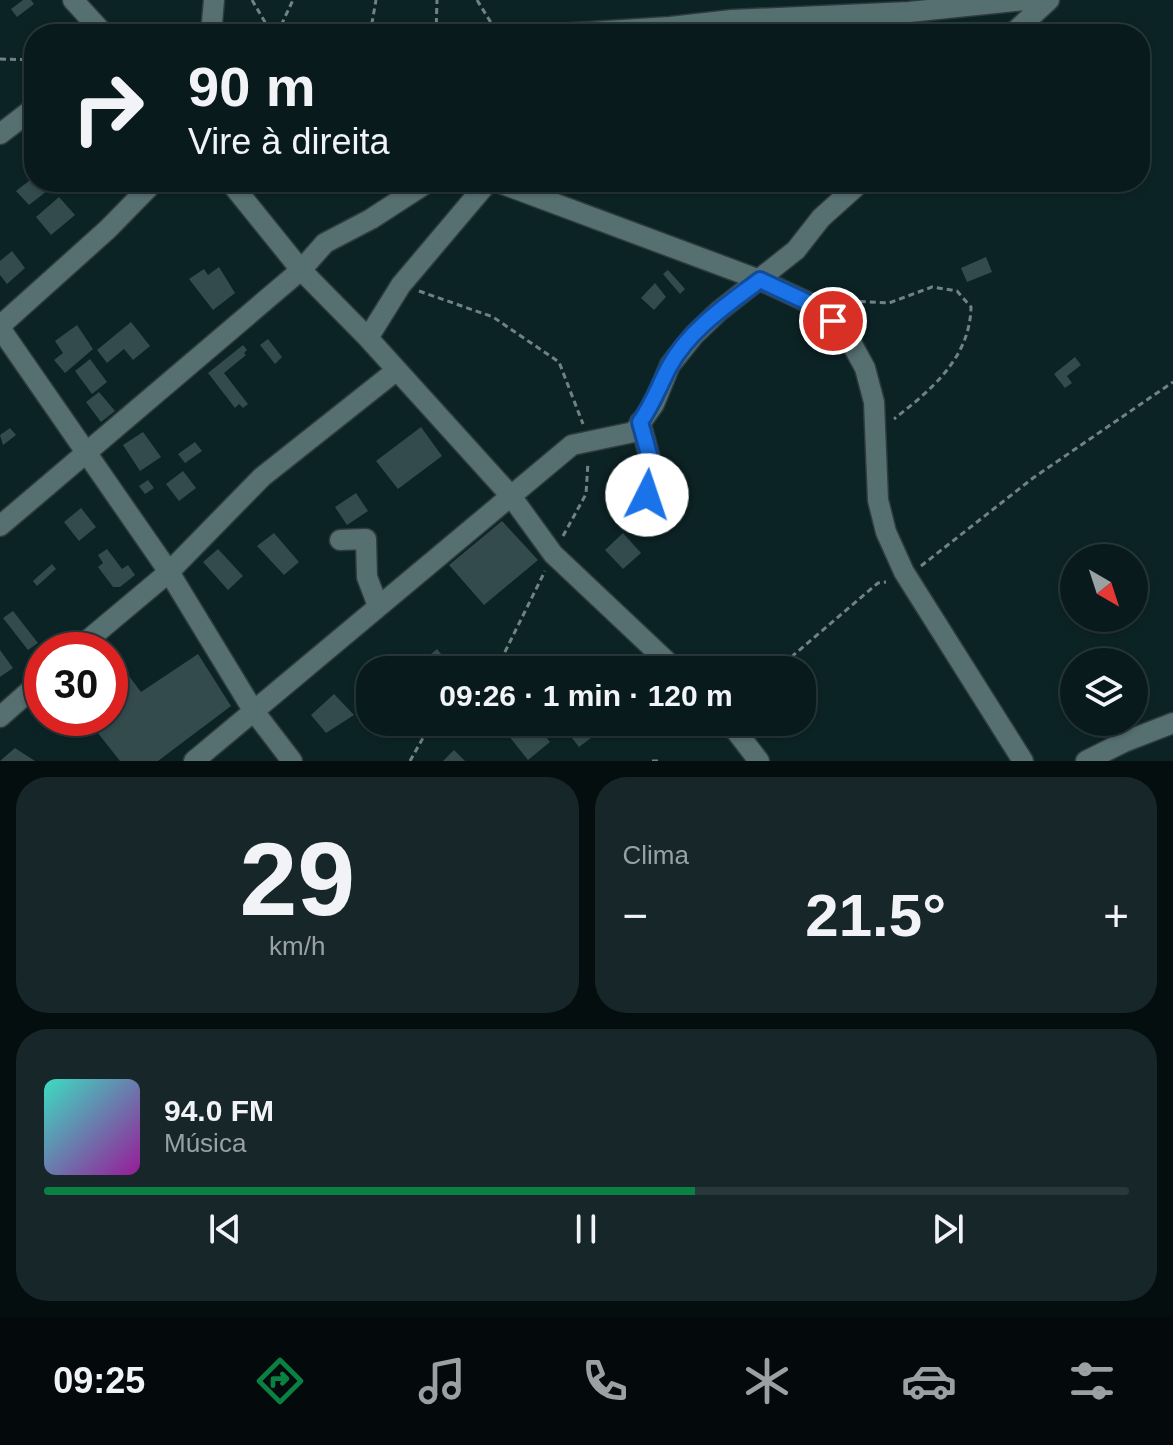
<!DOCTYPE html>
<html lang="pt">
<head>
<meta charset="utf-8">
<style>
	:root { --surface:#091a1c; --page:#172729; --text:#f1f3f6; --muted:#99a1a3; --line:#29383b; --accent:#0b8043 }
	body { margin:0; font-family:Arial,sans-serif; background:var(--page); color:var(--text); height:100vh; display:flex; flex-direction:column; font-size:30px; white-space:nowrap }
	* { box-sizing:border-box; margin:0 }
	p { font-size:26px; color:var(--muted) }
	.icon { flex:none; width:44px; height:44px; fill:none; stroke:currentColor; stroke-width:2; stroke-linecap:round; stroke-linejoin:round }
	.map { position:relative; height:761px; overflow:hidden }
	.details { display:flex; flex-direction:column; gap:16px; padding:16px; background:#050e0f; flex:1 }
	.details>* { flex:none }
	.top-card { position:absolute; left:24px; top:24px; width:1126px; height:168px; border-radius:32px; box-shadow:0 2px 6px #0004,0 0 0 2px var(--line); background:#091a1c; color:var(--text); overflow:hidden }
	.needle { width:52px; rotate:141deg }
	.tools { position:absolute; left:1060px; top:544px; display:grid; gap:16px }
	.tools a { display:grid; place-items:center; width:88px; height:88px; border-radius:50%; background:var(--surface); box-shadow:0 2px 6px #0004,0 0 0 2px var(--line); font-size:40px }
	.speed { position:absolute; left:24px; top:632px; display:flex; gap:16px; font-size:40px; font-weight:700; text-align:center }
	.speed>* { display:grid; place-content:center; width:104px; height:104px; border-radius:50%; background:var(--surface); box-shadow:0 2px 6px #0004,0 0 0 2px var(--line); line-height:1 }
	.speed .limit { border:12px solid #d22; background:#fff; color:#111 }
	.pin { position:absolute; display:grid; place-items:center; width:68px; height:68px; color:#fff; margin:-34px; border:4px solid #fff; border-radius:50%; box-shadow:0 2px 8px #0007 }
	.me { position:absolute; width:88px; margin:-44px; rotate:4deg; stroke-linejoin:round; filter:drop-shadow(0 0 6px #0008) }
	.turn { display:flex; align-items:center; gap:28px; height:168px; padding:0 32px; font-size:36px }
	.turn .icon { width:104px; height:104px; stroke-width:2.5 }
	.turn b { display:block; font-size:56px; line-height:68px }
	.big { font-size:60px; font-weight:700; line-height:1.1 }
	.details .widget { flex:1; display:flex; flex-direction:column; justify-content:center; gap:12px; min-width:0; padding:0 28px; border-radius:32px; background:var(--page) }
	.details .dial { align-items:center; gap:0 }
	.dial b { font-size:104px; line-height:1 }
	.song { display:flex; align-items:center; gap:24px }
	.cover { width:96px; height:96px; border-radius:12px; background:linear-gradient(135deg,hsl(170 70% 55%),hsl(300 70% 35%)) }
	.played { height:8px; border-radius:4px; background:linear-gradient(90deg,var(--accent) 60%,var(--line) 60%) }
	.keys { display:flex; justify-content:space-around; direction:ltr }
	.heat { display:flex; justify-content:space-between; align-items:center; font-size:44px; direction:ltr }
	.details .tiles { flex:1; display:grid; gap:16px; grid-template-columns:1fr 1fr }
	.widget:last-child { grid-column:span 2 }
	.trip { position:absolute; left:356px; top:656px; width:460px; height:80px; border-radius:32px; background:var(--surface); box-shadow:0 2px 6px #0004,0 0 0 2px var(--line); font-weight:700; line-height:80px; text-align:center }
	.tab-bar { display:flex; height:128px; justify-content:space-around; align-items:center; background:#040a0b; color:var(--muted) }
	.tab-bar .icon { width:56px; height:56px }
	.tab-bar .on { color:var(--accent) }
	.tab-bar b { font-size:36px; color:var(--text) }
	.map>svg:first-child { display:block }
	.building { fill:#334b4d }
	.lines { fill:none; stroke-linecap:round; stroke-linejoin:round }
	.street-casing { stroke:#2e3b3c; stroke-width:23 }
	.path { stroke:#708284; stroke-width:3; stroke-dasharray:6 4; stroke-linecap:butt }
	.street { stroke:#566f71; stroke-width:20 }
	.route-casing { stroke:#114b97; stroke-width:20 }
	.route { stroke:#1a73e8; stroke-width:14 }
</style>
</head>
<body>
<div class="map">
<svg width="1173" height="761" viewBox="0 0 1173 761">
	<rect width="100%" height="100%" fill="#0c2325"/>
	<path class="building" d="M 23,0 L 31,0 L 34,4 L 17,17 L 11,9 Z
		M 34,177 L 34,182 L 40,182 L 47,191 L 29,205 L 16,191 Z
		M 86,182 L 107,182 L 94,192 Z
		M 59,197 L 75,215 L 51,235 L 36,217 Z
		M 12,251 L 25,268 L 7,284 L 0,275 L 0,261 Z
		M 986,257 L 992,272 L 967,282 L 961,268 Z
		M 219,267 L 235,293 L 213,310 L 189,279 L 204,269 L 208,275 Z
		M 668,270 L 685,289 L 680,294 L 663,274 Z
		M 655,283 L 666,297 L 654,310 L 641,298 Z
		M 131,322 L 150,346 L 133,360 L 124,349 L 107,363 L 97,350 Z
		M 77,325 L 93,349 L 65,373 L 54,360 L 63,353 L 55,341 Z
		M 268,339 L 282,357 L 275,364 L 260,345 Z
		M 243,345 L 247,350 L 244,353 L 246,355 L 224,373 L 248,404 L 243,408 L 239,404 L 235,408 L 208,373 Z
		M 1075,357 L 1081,365 L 1067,376 L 1072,383 L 1065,388 L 1054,374 Z
		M 90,359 L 107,382 L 92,394 L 75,371 Z
		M 99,392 L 115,411 L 101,422 L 86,402 Z
		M 421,427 L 442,456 L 398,489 L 376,461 Z
		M 10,428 L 16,435 L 3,445 L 0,435 Z
		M 143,432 L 161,457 L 140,471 L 123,445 Z
		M 195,442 L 202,451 L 185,463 L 178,454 Z
		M 183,471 L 196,488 L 179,501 L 166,484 Z
		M 148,480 L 154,488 L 145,494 L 139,486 Z
		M 356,493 L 368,511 L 347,525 L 335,507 Z
		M 81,508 L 96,527 L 79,541 L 64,522 Z
		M 502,521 L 538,560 L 484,605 L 449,565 Z
		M 274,533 L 299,562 L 284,575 L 257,546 Z
		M 623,533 L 641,553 L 623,569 L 605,550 Z
		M 107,549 L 122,569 L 128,565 L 135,575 L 120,587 L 113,587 L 98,567 L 103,563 L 98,555 Z
		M 218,549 L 243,576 L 228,590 L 203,562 Z
		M 52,564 L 56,569 L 37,586 L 33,581 Z
		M 13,611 L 38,643 L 28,650 L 3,618 Z
		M 437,649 L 454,670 L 441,670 L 437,665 L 431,670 L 425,670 L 419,664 Z
		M 0,650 L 13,668 L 0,677 Z
		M 110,651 L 141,692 L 198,654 L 231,706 L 158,761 L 120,761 L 86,718 L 110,718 Z
		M 334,694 L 354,715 L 326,733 L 311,715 Z
		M 524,722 L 534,722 L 550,742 L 528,760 L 508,735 Z
		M 578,726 L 584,733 L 590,727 L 596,734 L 579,747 L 568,733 Z
		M 15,748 L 35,761 L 0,761 Z
		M 454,750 L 465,761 L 443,761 Z"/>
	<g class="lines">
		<g class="street-casing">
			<path id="street" d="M 73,0 L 104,34
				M 211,34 L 214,0
				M 560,34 L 670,27 L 732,20 L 909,12 L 1025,0
				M 1012,34 L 1049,0
				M 0,134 L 34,108
				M 230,182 L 301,270 L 368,338 L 511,496 L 553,554 L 676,670
				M 497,182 L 760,280 L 818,307 L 847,335 L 865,368 L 874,402 L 878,500 L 886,532 L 904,572 L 1023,761
				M 0,326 L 108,229 L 154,182
				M 0,328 L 169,572 L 253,710 L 292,761
				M 368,338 L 401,285 L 488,182
				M 633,517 C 659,477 652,466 640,422
				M 0,526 L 301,270 L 325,243 L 371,219 L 428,182
				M 340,540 L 366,539 L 367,577 L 378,606
				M 76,650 L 169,572 L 262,477 L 397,370
				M 0,717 L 42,680
				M 729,722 L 759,761
				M 194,761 L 572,445 L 634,432 L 654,404 L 670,365 L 694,335 L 719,311 L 796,250 L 821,218 L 861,182
				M 1086,761 L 1124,742 L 1173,723"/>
		</g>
		<path class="path" d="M 252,0 L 272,34
			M 477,0 L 498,34
			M 277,34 L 293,0
			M 370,34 L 376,0
			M 436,34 L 437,0
			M 0,59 L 34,60
			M 419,291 L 493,317 L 559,362 L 583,424
			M 840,303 L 851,301 L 889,303 L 932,287 L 957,291 L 971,307 C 970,358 931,390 894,419
			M 563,536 L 586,494 L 588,462
			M 921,566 L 1033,478 L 1173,382
			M 496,670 L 545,571
			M 776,670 L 878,583 L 886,582
			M 410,761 L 423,738 L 454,722
			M 652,761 L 662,761"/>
		<use href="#street" class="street"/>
	</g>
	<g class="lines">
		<g class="route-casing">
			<path id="route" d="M 647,495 L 653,469 L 640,422 C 653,404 659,386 669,367 C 689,330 728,304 760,280 L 818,307 L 833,321"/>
		</g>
		<use href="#route" class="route"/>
	</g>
</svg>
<div class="tools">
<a><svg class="needle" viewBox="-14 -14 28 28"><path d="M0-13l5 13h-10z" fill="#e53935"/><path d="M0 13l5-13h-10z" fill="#99a1a3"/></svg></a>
<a><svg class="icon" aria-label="layers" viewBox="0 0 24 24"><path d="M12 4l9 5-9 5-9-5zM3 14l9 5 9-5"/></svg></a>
</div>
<div class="speed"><div class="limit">30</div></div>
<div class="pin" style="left:833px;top:321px;background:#d93025"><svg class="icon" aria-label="arrive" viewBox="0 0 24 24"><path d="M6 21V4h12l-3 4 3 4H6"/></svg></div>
<svg class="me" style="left:647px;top:495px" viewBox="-20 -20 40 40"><circle r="19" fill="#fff"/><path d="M0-13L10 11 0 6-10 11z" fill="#1a73e8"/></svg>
<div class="trip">09:26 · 1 min · 120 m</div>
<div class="top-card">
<div class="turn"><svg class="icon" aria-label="right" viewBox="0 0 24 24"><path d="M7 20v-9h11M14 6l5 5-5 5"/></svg><div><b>90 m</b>Vire à direita</div></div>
</div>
</div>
<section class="details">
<div class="tiles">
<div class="widget dial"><b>29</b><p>km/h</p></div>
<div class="widget"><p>Clima</p>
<div class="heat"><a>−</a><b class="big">21.5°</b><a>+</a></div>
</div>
<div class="widget">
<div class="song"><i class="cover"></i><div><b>94.0 FM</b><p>Música</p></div></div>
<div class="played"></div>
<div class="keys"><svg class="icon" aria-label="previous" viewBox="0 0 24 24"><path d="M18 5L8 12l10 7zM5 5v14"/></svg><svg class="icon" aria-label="pause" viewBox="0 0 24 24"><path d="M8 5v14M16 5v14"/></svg><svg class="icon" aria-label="next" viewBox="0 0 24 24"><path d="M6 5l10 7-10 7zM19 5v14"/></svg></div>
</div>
</div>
</section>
<nav class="tab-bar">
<b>09:25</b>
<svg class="icon on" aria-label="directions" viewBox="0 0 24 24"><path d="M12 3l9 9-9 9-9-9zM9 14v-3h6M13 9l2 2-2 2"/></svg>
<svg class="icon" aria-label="music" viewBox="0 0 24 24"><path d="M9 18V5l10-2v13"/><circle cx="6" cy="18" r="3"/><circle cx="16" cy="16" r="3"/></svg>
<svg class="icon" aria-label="phone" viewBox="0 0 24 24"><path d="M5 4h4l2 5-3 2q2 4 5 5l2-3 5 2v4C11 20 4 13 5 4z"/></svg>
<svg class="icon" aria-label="climate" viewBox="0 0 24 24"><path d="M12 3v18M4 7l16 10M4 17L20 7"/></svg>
<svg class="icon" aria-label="car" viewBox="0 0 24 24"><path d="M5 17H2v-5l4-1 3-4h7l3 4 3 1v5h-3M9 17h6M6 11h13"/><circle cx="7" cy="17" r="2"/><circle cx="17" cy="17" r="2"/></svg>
<svg class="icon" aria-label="filters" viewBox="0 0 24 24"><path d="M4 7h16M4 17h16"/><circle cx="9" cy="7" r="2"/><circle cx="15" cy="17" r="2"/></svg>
</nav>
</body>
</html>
